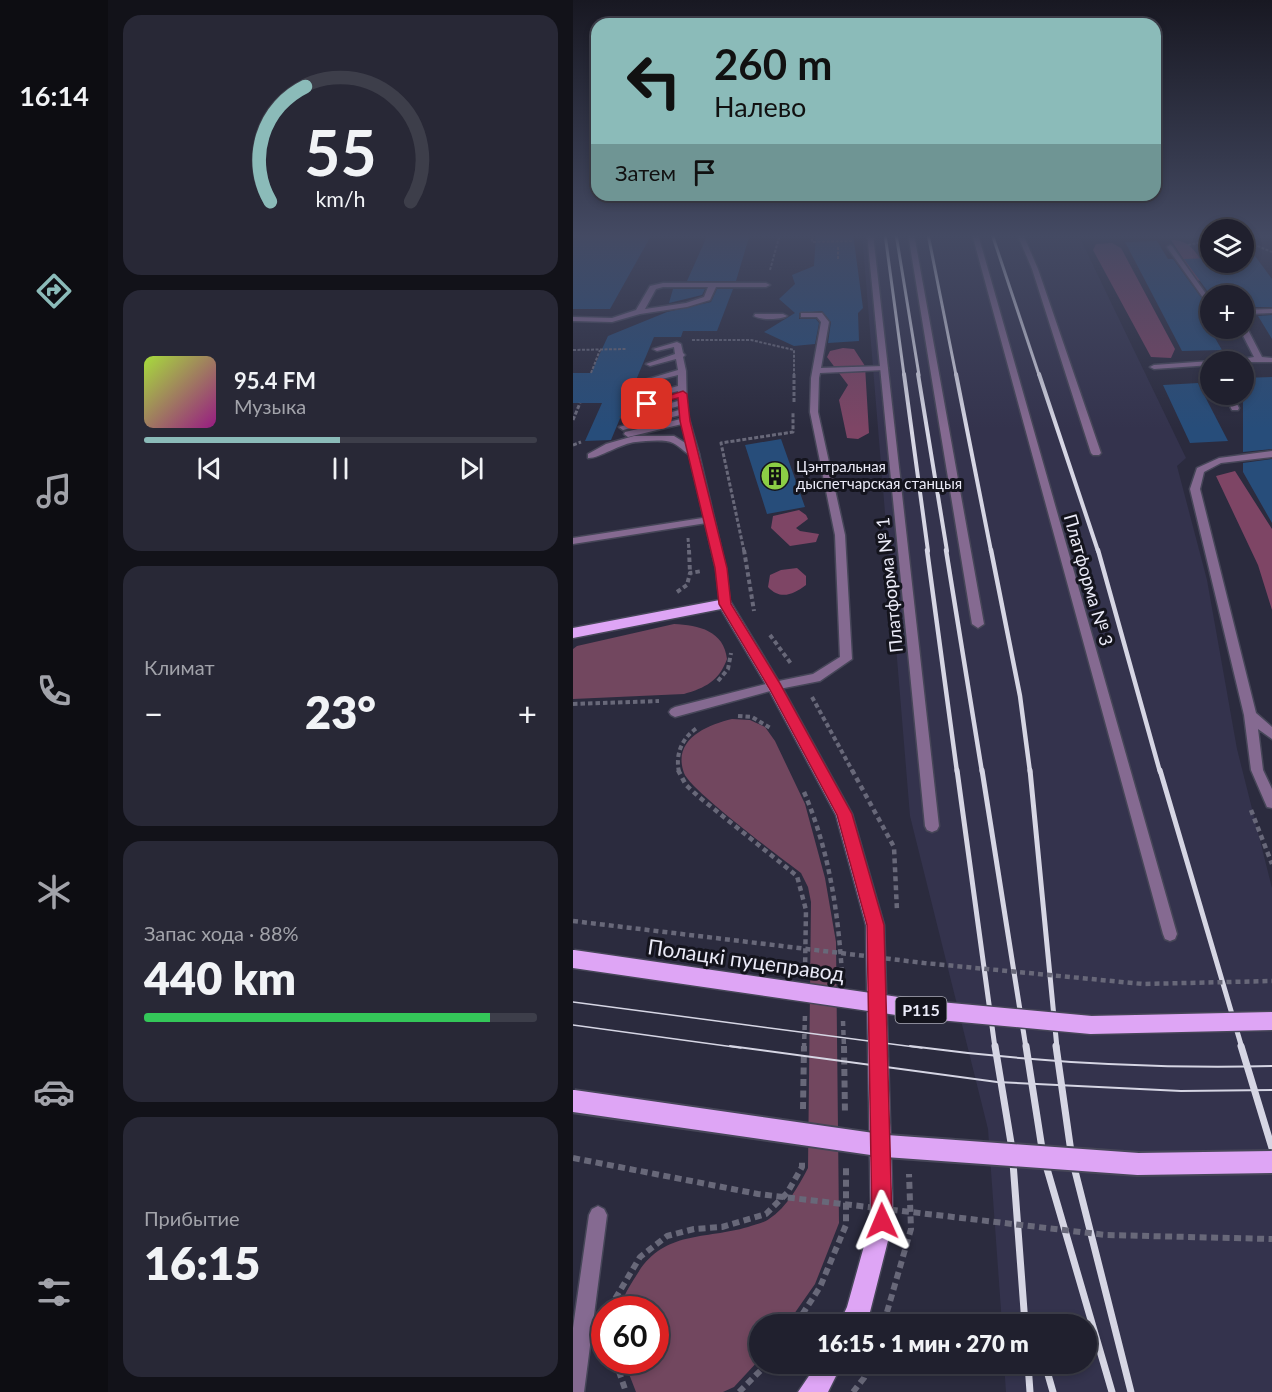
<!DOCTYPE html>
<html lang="ru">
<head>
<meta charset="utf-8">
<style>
	:root { --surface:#20202e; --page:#282836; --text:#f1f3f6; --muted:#a2a3aa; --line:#3d3e4a; --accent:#8bbbb9 }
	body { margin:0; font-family:Lato,sans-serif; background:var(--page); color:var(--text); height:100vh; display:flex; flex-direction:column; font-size:22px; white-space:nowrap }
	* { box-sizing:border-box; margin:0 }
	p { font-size:20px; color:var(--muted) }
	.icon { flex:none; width:33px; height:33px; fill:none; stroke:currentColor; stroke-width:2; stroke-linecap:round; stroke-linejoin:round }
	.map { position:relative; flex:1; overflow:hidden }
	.drawer { display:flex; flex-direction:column; gap:15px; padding:15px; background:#121219; width:465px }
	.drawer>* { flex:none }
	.hud { position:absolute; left:18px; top:18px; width:570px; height:183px; border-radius:18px; box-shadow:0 3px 9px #0003,0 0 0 2px var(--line); background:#8bbbb9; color:#111; overflow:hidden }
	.controls { position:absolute; left:627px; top:219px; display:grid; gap:12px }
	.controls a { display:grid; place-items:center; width:54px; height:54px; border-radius:50%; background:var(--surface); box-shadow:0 3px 9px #0003,0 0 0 2px var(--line); font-size:30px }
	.speed { position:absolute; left:18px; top:1296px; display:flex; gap:12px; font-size:30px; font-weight:700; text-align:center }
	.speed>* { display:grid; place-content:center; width:78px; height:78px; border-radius:50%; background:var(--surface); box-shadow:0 3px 9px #0003,0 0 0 2px var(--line); line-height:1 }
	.speed .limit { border:9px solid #d22; background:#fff; color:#111 }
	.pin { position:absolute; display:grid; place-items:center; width:51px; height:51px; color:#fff; margin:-26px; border-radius:12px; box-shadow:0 3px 9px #0006 }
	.me { position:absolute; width:66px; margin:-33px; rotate:359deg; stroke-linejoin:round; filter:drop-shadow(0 0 4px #0008) }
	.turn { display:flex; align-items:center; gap:21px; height:126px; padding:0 24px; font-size:27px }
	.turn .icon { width:78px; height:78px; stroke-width:2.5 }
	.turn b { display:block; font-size:42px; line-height:51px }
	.then { display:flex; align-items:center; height:57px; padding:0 24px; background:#0003; gap:12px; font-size:22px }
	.big { font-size:45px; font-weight:800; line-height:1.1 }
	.drawer .widget { flex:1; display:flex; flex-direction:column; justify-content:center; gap:9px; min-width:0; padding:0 21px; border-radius:18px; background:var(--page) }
	.drawer .dial { align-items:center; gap:0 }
	.dial svg { height:156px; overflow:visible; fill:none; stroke:var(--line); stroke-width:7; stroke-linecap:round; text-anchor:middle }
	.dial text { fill:var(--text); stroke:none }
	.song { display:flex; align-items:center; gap:18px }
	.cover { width:72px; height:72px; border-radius:9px; background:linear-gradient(135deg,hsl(80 70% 55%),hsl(310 70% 35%)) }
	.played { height:6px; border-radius:3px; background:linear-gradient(90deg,var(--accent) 50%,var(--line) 50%) }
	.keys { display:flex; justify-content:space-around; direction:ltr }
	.heat { display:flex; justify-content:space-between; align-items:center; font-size:33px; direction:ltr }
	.charge { height:9px; border-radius:4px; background:linear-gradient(90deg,#34c759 88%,var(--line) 0) }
	.trip { position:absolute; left:176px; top:1314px; width:348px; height:60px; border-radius:30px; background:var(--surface); box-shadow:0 3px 9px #0003,0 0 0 2px var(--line); font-weight:800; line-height:60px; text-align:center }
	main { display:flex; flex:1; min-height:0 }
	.menu { display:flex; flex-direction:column; width:108px; justify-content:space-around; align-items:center; background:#0d0d12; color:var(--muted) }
	.menu .icon { width:42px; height:42px }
	.menu .on { color:var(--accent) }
	.menu b { font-size:27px; color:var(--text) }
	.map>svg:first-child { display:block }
	.built { fill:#34334d }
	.green { fill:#72475f }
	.forest { fill:#7e4565 }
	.building { fill:#274d7a }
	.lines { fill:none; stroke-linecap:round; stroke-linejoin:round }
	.service-casing { stroke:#464658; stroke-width:3 }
	.pedestrian-casing { stroke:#464658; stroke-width:3 }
	.minor-casing { stroke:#464658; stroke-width:3 }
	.primary-casing { stroke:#464658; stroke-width:3 }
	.path-far4 { stroke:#686879; stroke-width:2; stroke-dasharray:3 1.5; stroke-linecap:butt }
	.path-far3 { stroke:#686879; stroke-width:3; stroke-dasharray:4 2; stroke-linecap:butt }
	.path-far2 { stroke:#686879; stroke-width:4; stroke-dasharray:4.5 3; stroke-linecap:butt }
	.path-far1 { stroke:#686879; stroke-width:4.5; stroke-dasharray:5 4; stroke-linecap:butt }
	.path { stroke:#686879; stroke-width:6; stroke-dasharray:7 4.5; stroke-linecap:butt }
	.service { fill:#856a91; fill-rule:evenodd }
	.pedestrian { fill:#856a91; fill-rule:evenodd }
	.minor { fill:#856a91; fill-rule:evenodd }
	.primary { fill:#dea5f5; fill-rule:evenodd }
	.tram-far1 { stroke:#d6d6e4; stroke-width:1.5 }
	.tram { stroke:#d6d6e4; stroke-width:2 }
	.rail-far4 { stroke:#d6d6e4; stroke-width:3 }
	.rail-far3 { stroke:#d6d6e4; stroke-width:4 }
	.rail-far2 { stroke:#d6d6e4; stroke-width:4.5 }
	.rail-far1 { stroke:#d6d6e4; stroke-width:5 }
	.rail { stroke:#d6d6e4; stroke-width:7 }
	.primary-bridge-far1-casing { stroke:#464658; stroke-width:21; stroke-linecap:butt }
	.primary-bridge-casing { stroke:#464658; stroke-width:26; stroke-linecap:butt }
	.path-bridge-far1 { stroke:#686879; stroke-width:4.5; stroke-dasharray:5 4; stroke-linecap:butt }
	.path-bridge { stroke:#686879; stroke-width:6; stroke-dasharray:7 4.5; stroke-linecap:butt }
	.primary-bridge-far1 { stroke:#dea5f5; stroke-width:18 }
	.primary-bridge { stroke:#dea5f5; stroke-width:22 }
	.route { fill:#e11d48; stroke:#92132f; stroke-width:1.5 }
	.labels { text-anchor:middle; stroke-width:6; stroke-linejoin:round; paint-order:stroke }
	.far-poi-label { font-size:15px; fill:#ebebf8; stroke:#14141d; text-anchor:start }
	.shield { fill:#14141d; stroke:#aaaab6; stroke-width:1.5 }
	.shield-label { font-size:16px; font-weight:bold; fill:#ebebf8 }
	.street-label { font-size:18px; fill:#ebebf8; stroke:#14141d }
	.near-street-label { font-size:21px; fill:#ebebf8; stroke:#14141d }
</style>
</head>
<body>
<main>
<nav class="menu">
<b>16:14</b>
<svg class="icon on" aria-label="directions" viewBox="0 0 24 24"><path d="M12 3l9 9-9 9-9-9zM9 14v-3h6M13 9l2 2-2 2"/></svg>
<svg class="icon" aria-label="music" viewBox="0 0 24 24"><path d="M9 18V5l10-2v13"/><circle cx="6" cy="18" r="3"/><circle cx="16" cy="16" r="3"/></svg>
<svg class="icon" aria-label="phone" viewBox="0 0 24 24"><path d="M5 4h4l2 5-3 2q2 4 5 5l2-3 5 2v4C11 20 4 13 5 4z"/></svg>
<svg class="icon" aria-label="climate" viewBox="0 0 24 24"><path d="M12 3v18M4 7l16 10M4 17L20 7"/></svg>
<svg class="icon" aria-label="car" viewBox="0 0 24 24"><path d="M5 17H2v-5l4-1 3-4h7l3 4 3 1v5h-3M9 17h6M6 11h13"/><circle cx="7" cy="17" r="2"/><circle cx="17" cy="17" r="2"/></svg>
<svg class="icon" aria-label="filters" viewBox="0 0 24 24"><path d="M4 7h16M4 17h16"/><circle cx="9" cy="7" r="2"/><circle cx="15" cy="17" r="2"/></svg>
</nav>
<section class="drawer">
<div class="widget dial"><svg viewBox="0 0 100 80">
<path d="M14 69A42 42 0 1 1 86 69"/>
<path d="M14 69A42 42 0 0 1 32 10" stroke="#8bbbb9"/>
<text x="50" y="56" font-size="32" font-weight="700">55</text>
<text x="50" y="72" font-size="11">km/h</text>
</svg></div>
<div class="widget">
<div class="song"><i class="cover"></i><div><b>95.4 FM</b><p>Музыка</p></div></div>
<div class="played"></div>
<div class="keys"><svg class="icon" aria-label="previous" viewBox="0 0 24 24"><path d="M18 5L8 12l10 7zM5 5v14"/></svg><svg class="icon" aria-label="pause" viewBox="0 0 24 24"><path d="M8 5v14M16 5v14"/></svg><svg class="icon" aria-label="next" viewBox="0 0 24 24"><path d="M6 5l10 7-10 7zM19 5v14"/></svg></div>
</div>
<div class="widget"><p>Климат</p>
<div class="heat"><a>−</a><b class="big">23°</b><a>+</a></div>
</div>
<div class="widget"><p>Запас хода · 88%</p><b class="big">440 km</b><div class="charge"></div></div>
<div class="widget"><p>Прибытие</p><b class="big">16:15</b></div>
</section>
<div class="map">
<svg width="699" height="1392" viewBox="0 0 699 1392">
	<rect width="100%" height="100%" fill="#2b2b3e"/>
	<path class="built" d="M 289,234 L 505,234 L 613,458 L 604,466 L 634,580 L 664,749 L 699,888 L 699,1392 L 433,1392 L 431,1364 L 513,1364 L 513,1324 L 429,1324 L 415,1129 L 337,816 Z"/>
	<path class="green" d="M 101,624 C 126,625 151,631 154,659 C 146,681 132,688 111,694 L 0,699 L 0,649 L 4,646 Z
		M 159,719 L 177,720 L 192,727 L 202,741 L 232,804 L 252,878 L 263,942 L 266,1223 L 242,1284 L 214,1324 L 186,1324 L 186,1360 L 161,1387 L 150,1392 L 63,1392 L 51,1361 L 82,1360 L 82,1310 L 48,1310 C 49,1297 56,1287 63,1276 C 90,1230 130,1240 175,1227 C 181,1225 191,1223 196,1219 C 214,1207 225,1187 235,1168 L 238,902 L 235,887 L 228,873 C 208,858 117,790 111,773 C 99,740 133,725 159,719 Z"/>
	<path class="forest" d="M 598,240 C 621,239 628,261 637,279 L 630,282 L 624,280 Z
		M 539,243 L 548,248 L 602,349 L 598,358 L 578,357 L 520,250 L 523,244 Z
		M 270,348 L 281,349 L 292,366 L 296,433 L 285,439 L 274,438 L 266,400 L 275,385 L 254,357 L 257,351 Z
		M 662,471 L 699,529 L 699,610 L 685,565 L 643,476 Z
		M 226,510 L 233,515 L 235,519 L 223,528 L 227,531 L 246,534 L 243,542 L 217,546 L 198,528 L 200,516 Z
		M 224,568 L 233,576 L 233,585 C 220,595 207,600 195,587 L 197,575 L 208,570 Z"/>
	<path class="building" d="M 7,234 L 79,234 L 37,309 L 0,309 L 0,241 L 6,238 Z
		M 135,234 L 177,234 L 163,281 L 114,281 Z
		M 243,234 L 280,234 L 290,308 L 285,313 L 286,341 L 255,343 L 258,322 L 249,311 L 226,313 L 226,319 L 243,319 L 246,323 L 242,344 L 221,346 L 191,332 L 222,313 L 206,299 L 222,284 L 219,275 L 241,266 Z
		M 584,241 L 595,259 L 600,259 L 638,311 L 638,331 L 649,350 L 609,351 L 552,242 Z
		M 682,256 L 699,279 L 699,307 L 680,307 L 675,301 L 670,301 L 670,296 L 638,296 L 611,259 L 638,258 L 638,262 L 670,262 L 670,257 Z
		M 100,289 L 132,289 L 129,295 L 96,303 Z
		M 144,289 L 160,289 L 144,331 L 110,331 L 108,337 L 81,337 L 38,440 L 12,441 L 29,403 L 0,403 L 0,373 L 18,373 L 35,336 L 94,312 L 138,302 Z
		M 699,315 L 699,339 L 685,316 Z
		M 699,377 L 699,449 L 670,452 L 670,378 Z
		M 625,383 L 655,441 L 617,443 L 590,385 Z
		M 208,439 L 232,507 L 194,514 L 172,445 Z
		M 699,459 L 699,523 L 670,472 L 670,463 Z"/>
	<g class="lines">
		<g class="service-casing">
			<path id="service" d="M 597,245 L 599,246 L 638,301 L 638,309 L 594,247 Z
				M 90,283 L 193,283 L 197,285 L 193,287 L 143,287 L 137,300 L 114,307 L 67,314 L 39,322 L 0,321 L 0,317 L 39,318 L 63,310 L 77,286 ZM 90,287 L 135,287 L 131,297 L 113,303 L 72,309 L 83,289 Z
				M 699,309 L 699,313 L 674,314 L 670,316 L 670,310 Z
				M 228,313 L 249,313 L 256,322 L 248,368 L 311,366 L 315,368 L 311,370 L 247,373 L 246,378 L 245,412 L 272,535 L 279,659 L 247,681 L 201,690 L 102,717 L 98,715 L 96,712 L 98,709 L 102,707 L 201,682 L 240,674 L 267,657 L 262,535 L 237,412 L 238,378 L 248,322 L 244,317 L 228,317 Z
				M 182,314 L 210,314 L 214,316 C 207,320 188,320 181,316 Z
				M 670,326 L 674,328 L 689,357 L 699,358 L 699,362 L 650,362 L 681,357 L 666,328 L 670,328 Z
				M 104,342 L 108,344 L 110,353 L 112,355 L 110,357 L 113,371 L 114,412 L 126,454 L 124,456 C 114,457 109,447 100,443 C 92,439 73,441 63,442 C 48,443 25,459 15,458 L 15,454 L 33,444 L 61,436 L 101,436 L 114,444 L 109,424 L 55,437 L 51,434 L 52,432 L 108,419 L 107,415 L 50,430 L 46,427 L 106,410 L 106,406 L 52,420 L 48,417 L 105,401 L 105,391 L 61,402 L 57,399 L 105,386 L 105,375 L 69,384 L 65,382 L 105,370 L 103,359 L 77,366 L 73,364 L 102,354 L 101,347 L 84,351 L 80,349 Z
				M 638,361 L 641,362 L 638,362 L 638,365 L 581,369 L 577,367 L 581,365 Z
				M 651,394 L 659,394 L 666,408 L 665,410 L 659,410 Z
				M 699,451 L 699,457 L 648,463 L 631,472 L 627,489 L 683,713 L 699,727 L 699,739 L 685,729 L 690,770 L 699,789 L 699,808 L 694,807 L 678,770 L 671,715 L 617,489 L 624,468 L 646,458 Z
				M 136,517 L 141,520 L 140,522 L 0,544 L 0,538 Z
				M 25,1206 L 31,1209 L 34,1215 L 11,1392 L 0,1392 L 0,1328 L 16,1215 L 19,1209 Z"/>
		</g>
		<g class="pedestrian-casing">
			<path id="pedestrian" d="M 294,234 L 300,234 L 366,826 L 364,830 L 359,832 L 354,830 L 352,826 Z
				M 335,234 L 341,234 L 411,624 L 405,628 L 399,624 Z
				M 399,234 L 405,234 L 604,934 L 602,939 L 597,941 L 592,939 L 590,934 Z
				M 444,234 L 450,234 L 465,269 L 528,453 L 526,455 L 520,455 L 518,453 L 459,269 Z"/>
		</g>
		<g class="minor-casing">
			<path id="minor" d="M 121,451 L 126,454 L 153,569 L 157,604 L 152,608 L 147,604 L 143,569 L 116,454 Z"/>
		</g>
		<g class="primary-casing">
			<path id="primary" d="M 152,599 L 157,601 L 206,682 L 279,814 L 311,925 L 320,1221 L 297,1312 L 291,1324 L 266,1324 L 274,1307 L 298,1221 L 293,925 L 263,815 L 195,688 L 148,609 L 0,638 L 0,628 Z
				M 244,1364 L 269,1364 L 255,1392 L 225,1392 Z"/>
		</g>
		<path class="path-far4" d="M 239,234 L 239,242 L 280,241
			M 671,234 L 682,245 L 699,252
			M 615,245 L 638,240
			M 265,247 L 265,260
			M 197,270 L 207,234
			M 119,340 L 178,340 L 221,350 L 221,375
			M 0,350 L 54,349
			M 18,373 L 27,350"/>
		<path class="path-far3" d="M 221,374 L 221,402
			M 0,420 L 7,403
			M 0,445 L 8,442
			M 115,538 L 116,551
			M 171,551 L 148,443 L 220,432 L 220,412"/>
		<path class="path-far2" d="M 116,550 L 117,573
			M 171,550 L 181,611
			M 104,592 L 114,585 L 117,573 L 129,571
			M 197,635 L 219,665
			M 145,681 L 155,669 L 158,653
			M 239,697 L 280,772
			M 0,704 L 86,701
			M 165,716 L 179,717 L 199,729
			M 106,772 C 102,754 109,738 124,728"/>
		<path class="path-far1" d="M 105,770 L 113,785 L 126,797 L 224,876 L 233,910 L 232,971
			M 279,770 L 321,847 L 324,911
			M 231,792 C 256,850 265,911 269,974
			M 678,810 L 699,864
			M 270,1021 L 271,1048
			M 231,1048 L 232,1015"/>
		<path class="path" d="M 271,1046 L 272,1115
			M 230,1109 L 231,1046
			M 42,1310 L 42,1299 L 67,1257 L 94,1236 L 121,1229 L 149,1227 L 193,1214 L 214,1193 L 229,1167 L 229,1159
			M 314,1312 L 338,1229 L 336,1174
			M 223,1324 L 247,1287 L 273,1225 L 273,1165
			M 42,1360 L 53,1392
			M 166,1392 L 194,1364
			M 280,1392 L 291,1378 L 296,1364"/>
		<use href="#service" class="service"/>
		<use href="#pedestrian" class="pedestrian"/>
		<use href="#minor" class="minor"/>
		<use href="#primary" class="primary"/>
		<path class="tram-far1" d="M 0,1002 L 349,1048
			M 0,1025 L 168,1048"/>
		<path class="tram" d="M 157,1046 L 424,1082 L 608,1091 L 699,1090
			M 337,1046 C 458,1062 577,1069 699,1066"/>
		<path class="rail-far4" d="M 312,234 L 331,375
			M 323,234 L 346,375
			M 355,234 L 383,375
			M 419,234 L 466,375"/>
		<path class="rail-far3" d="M 331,374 L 355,551
			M 345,374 L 374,551
			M 383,374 L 418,551
			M 466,374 L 525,551"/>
		<path class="rail-far2" d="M 354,550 L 384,772
			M 373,550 L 409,772
			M 418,550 L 447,696 L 457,772
			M 525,550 L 587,772"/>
		<path class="rail-far1" d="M 384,770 L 422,1048
			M 409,770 L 453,1048
			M 457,770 L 484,1048
			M 587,770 L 669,1048"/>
		<path class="rail" d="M 422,1046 L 439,1149 L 452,1324
			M 453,1046 L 470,1155 L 539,1392
			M 483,1046 L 499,1159 L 558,1392
			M 668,1046 L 699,1148
			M 455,1364 L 457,1392
			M 472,1364 L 480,1392"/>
		<g class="primary-bridge-far1-casing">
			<path id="primary-bridge-far1" d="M 0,959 L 345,1009 L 518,1025 L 699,1021"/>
		</g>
		<g class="primary-bridge-casing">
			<path id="primary-bridge" d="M 0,1101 L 313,1146 L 565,1164 L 699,1162"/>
		</g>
		<path class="path-bridge-far1" d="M 0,921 L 351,963 L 570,984 L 699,981"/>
		<path class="path-bridge" d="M 0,1158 L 185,1194 L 533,1235 L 699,1239"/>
		<use href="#primary-bridge-far1" class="primary-bridge-far1"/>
		<use href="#primary-bridge" class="primary-bridge"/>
	</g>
	<linearGradient id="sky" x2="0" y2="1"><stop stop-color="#181822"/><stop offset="0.55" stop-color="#444a63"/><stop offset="1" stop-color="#444a63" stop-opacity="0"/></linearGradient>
	<rect width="699" height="429" fill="url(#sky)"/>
	<path class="route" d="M 110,391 L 114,394 L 117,421 L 154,568 L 158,604 L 206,682 L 279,814 L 311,925 L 319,1221 L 316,1228 L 309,1231 L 302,1228 L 299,1221 L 294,925 L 264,815 L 196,688 L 146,604 L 142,568 L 107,421 L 105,398 L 74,406 L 69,404 Z"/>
	<defs>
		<g id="building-disc" transform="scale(1.5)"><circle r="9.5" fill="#8cce45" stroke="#14141d"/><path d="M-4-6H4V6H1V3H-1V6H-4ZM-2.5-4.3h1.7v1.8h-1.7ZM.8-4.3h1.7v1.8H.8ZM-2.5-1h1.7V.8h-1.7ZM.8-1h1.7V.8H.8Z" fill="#111"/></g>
	</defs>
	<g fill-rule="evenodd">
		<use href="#building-disc" x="202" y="476"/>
	</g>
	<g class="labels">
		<g class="far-poi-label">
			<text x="223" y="472">Цэнтральная<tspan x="223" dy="17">дыспетчарская станцыя</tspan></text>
		</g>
		<rect class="shield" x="322.5" y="997" width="51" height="26" rx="4.5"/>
		<g class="shield-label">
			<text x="348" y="1016">Р115</text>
		</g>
		<g class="street-label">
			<text transform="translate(515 580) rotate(74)" y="6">Платформа № 3</text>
			<text transform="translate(317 585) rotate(-96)" y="6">Платформа № 1</text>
		</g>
		<g class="near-street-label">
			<text transform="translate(173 961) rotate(8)" y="7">Полацкі пуцеправод</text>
		</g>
	</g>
</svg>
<div class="controls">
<a><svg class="icon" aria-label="layers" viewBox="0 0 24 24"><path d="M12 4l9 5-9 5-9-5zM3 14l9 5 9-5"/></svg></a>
<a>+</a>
<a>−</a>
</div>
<div class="speed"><div class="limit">60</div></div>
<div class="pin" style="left:74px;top:404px;background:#d93025"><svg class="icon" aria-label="arrive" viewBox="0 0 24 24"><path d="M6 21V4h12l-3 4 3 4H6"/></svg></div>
<svg class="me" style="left:309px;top:1221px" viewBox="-20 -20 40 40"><path d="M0-17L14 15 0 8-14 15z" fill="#e11d48" stroke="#fff" stroke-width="4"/></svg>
<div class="trip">16:15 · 1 мин · 270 m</div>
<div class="hud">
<div class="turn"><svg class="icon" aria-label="left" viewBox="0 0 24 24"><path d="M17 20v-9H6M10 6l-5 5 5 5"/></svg><div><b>260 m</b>Налево</div></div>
<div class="then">Затем<svg class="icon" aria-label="arrive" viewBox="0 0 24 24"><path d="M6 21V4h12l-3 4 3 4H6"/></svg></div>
</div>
</div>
</main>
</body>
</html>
